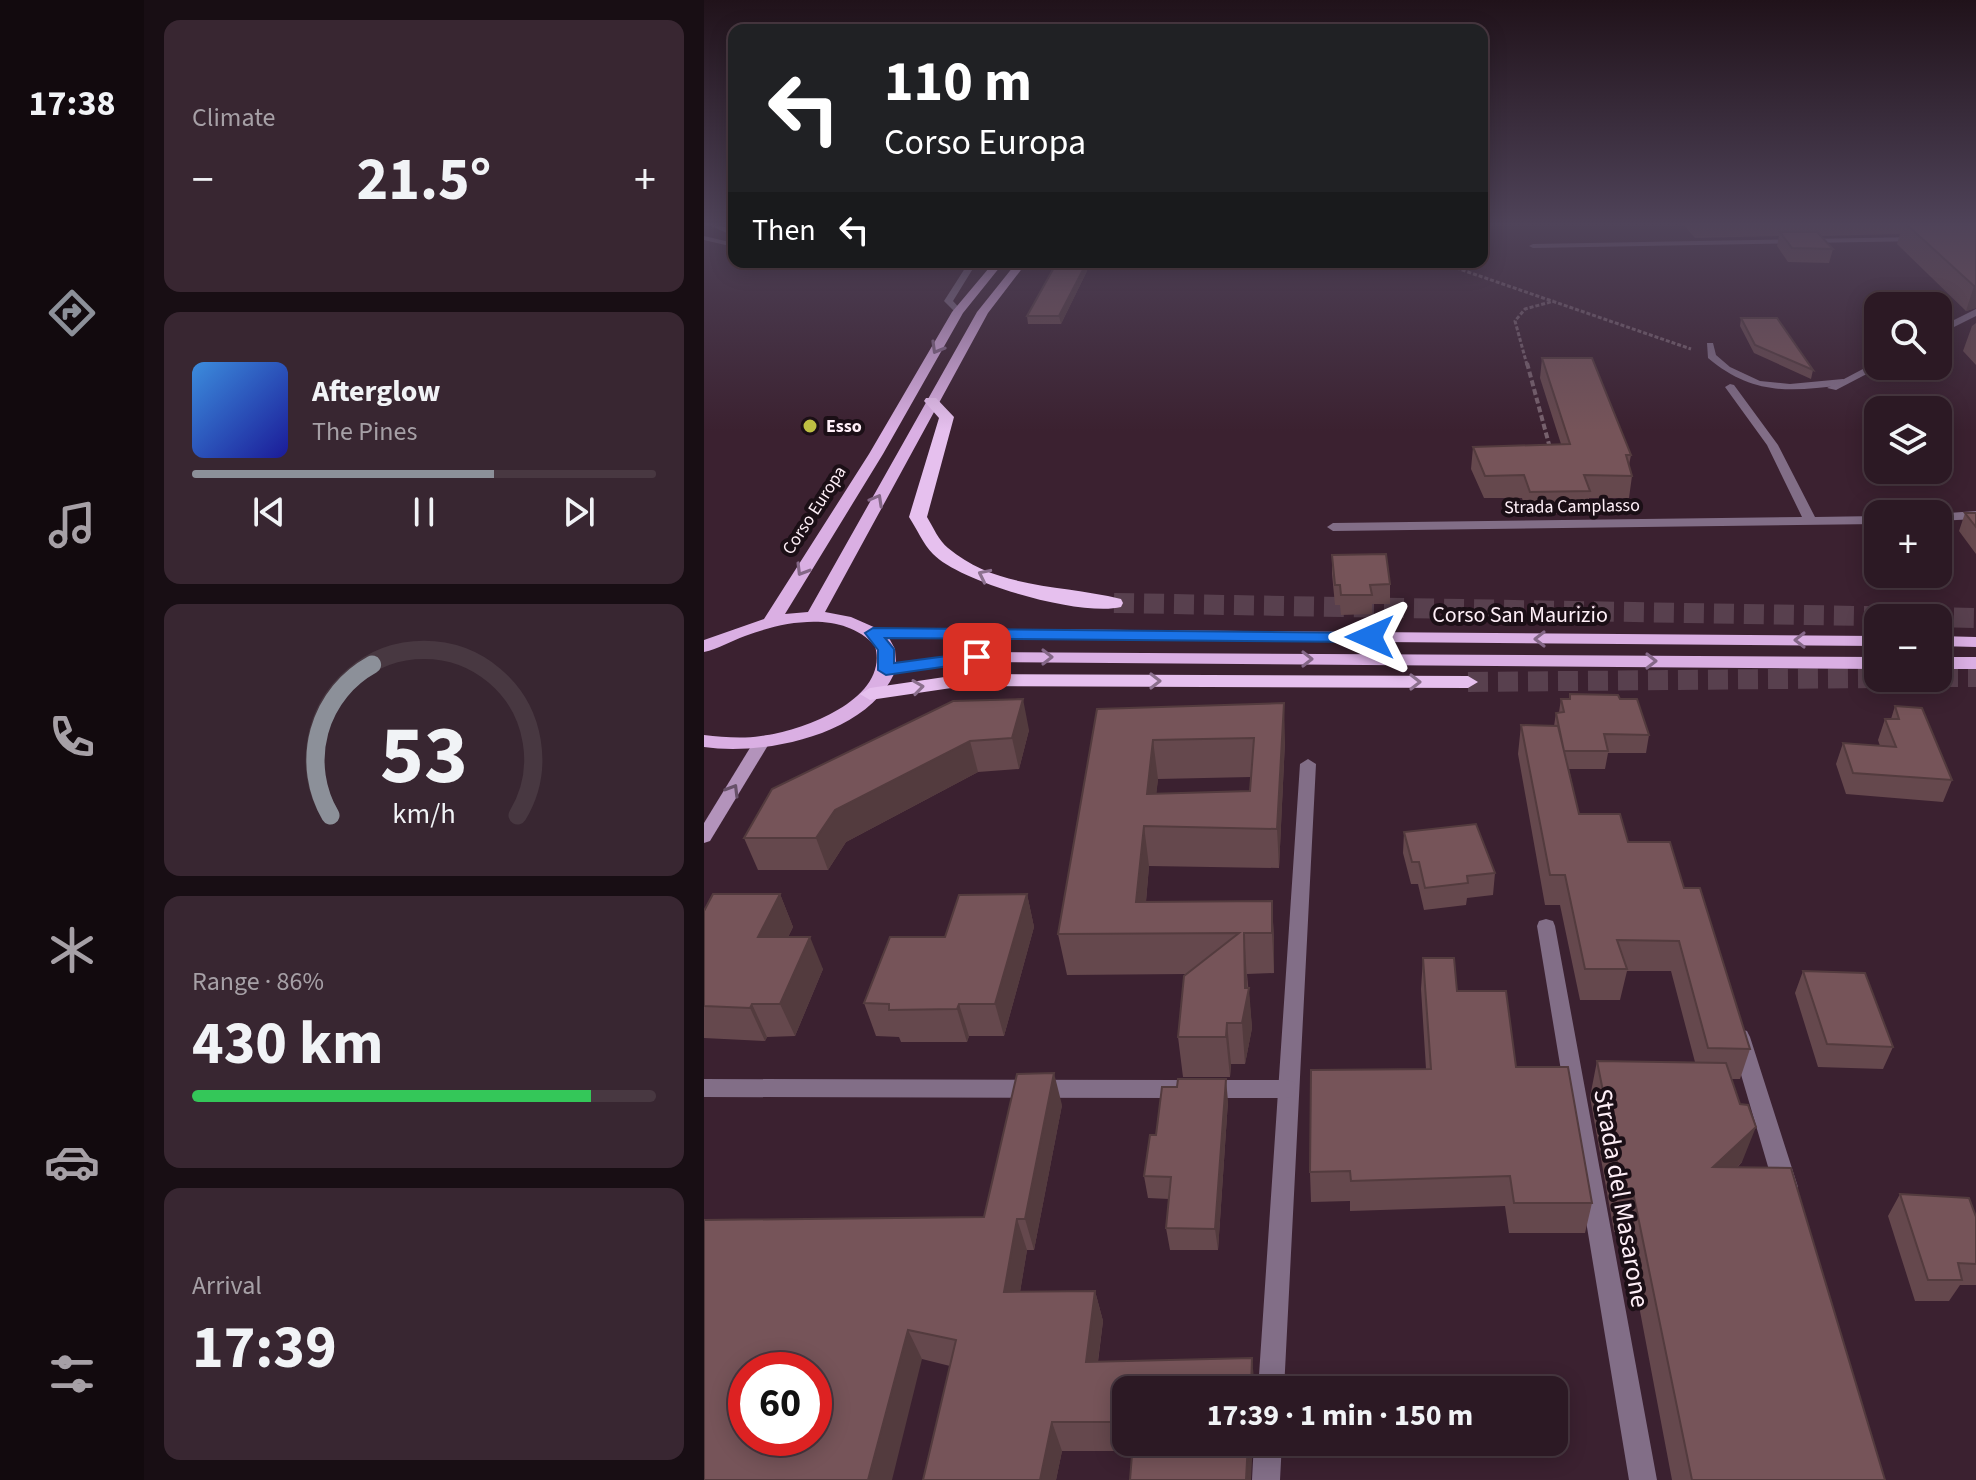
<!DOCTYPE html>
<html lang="en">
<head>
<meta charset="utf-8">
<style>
	:root { --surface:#2c1924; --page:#382631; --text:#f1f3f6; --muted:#a6a0a6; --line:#483841; --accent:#8c9099 }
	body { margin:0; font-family:"Source Sans 3",sans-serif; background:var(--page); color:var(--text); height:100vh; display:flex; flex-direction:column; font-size:30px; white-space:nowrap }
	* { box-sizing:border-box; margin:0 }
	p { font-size:26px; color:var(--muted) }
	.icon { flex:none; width:44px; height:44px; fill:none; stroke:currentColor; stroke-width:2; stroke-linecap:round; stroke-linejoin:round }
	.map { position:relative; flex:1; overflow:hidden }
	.side { display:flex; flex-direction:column; gap:20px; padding:20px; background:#180e14; width:560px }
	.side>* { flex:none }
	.top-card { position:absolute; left:24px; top:24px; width:760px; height:244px; border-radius:16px; box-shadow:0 4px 20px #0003,0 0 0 2px var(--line); background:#202124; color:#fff; overflow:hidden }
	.buttons { position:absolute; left:1160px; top:292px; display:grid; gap:16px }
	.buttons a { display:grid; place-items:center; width:88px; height:88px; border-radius:16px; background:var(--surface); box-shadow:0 4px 20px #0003,0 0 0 2px var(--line); font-size:40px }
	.speed { position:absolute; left:24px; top:1352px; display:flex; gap:16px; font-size:40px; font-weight:700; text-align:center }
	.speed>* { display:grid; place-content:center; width:104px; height:104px; border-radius:50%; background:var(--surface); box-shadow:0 4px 20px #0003,0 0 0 2px var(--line); line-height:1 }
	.speed .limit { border:12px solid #d22; background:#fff; color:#111 }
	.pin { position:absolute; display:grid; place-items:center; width:68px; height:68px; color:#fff; margin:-34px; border-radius:16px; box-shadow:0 4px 12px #0006 }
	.me { position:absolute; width:88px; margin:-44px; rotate:270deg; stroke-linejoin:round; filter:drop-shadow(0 0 6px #0008) }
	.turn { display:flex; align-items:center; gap:28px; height:168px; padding:0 24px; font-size:36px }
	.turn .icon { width:104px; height:104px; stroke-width:2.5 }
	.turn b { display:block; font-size:56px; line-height:68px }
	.then { display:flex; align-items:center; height:76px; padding:0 24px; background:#0003; gap:16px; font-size:30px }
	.big { font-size:60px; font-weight:700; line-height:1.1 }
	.side .tile { flex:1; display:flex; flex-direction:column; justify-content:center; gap:12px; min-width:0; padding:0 28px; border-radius:16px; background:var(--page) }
	.side .dial { align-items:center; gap:0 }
	.dial svg { height:208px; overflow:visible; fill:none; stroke:var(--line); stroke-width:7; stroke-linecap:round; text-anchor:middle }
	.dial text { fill:var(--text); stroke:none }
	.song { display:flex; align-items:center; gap:24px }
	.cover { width:96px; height:96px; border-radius:12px; background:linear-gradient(135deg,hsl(210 70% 55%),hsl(240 70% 35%)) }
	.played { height:8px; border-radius:4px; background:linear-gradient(90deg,var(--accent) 65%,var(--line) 65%) }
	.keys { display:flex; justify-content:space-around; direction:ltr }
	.heat { display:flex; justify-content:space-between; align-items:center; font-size:44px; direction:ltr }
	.charge { height:12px; border-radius:6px; background:linear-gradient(90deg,#34c759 86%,var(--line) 0) }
	.trip { position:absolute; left:408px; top:1376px; width:456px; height:80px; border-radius:16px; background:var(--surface); box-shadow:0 4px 20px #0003,0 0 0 2px var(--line); font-weight:700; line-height:80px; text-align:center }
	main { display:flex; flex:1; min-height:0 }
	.dock { display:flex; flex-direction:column; width:144px; justify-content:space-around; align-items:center; background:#120a0e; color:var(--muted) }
	.dock .icon { width:56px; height:56px }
	.dock .current { color:var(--accent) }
	.dock b { font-size:36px; color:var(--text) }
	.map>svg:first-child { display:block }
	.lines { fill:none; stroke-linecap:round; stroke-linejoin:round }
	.trunk-tunnel { stroke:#58404e; stroke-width:20; stroke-dasharray:20 10; stroke-linecap:butt }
	.path-far1 { stroke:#77616d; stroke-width:3; stroke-dasharray:4 2; stroke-linecap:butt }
	.path { stroke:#77616d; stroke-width:4; stroke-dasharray:6 3; stroke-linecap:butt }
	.service { fill:#826e87; fill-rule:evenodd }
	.minor { fill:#826e87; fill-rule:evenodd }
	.secondary { fill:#b393bb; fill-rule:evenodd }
	.primary { fill:#daafe3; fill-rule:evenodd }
	.trunk { fill:#e6c0ee; fill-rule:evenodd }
	.wall { fill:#65484d; fill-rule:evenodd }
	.shaded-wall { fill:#533b3e }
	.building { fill:#765459; stroke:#533b3e; stroke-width:2; fill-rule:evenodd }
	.oneway { stroke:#846787 }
	.oneway2 { stroke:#8b708d }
	.oneway3 { stroke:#675168 }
	.route { fill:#1a73e8; stroke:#114b97; stroke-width:2 }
	.poi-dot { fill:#bebf42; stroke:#1b0f16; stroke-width:3 }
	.labels { text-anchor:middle; stroke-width:8; stroke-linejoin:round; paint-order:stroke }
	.far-poi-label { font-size:18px; font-weight:bold; fill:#feeff7; stroke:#1b0f16; text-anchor:start }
	.far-street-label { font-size:18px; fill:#feeff7; stroke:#1b0f16 }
	.street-label { font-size:22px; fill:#feeff7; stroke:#1b0f16 }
	.near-street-label { font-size:26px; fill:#feeff7; stroke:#1b0f16 }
</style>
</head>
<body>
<main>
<nav class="dock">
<b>17:38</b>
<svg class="icon current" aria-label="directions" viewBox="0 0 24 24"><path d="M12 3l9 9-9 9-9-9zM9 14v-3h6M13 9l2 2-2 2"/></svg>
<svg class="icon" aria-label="music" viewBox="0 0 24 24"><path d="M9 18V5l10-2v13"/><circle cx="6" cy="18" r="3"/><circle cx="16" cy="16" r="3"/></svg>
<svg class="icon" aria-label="phone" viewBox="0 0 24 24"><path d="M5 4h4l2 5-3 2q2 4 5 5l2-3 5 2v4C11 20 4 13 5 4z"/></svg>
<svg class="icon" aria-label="climate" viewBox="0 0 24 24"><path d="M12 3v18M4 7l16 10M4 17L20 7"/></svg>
<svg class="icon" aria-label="car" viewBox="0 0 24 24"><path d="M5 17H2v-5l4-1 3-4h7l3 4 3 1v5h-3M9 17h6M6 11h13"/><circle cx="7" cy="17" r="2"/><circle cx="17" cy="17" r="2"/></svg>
<svg class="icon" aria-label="filters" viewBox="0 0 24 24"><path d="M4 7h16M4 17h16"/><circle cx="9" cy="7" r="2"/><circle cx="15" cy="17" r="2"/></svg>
</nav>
<section class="side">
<div class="tile"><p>Climate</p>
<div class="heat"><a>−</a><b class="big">21.5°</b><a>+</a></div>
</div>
<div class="tile">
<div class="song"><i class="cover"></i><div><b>Afterglow</b><p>The Pines</p></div></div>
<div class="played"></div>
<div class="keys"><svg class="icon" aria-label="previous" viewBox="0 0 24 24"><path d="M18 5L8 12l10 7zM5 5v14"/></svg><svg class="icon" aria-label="pause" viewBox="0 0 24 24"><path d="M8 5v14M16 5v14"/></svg><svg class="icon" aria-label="next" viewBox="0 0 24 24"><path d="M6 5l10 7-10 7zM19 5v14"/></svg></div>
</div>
<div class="tile dial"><svg viewBox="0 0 100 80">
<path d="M14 69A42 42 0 1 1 86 69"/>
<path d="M14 69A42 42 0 0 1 30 11" stroke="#8c9099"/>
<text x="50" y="56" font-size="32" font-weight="700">53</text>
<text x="50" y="72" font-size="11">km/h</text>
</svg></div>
<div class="tile"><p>Range · 86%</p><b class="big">430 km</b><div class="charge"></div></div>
<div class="tile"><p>Arrival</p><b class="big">17:39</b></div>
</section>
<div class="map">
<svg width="1272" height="1480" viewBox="0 0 1272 1480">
	<rect width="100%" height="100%" fill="#3b2130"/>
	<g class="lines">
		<path class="trunk-tunnel" d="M 410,603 L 1272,618
			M 1234,677 L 1272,677
			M 764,682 L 1174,678"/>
		<path class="path-far1" d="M 735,262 L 987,349
			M 823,365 L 811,321 L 821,309 L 850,301"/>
		<path class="path" d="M 823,363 L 846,448"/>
		<path class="service" d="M 25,223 L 30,223 L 30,226 Z
			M 1003,343 L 1009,343 L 1012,355 L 1026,367 L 1056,381 L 1086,384 L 1139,379 L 1144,382 L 1139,385 C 1085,392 1048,395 1004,358 Z
			M 604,759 L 612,764 L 580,1390 L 554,1390 L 596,764 Z
			M 550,1442 L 578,1442 L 576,1480 L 548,1480 Z"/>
		<path class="minor" d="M 0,223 L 10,223 L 30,231 L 30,236 Z
			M 0,236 L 30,243 L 30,247 L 0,240 Z
			M 1216,237 L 1219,241 L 829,248 L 825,246 L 829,244 Z
			M 265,262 L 273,262 L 249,301 L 259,312 L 254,315 L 240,301 Z
			M 1272,309 L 1272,316 L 1234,335 L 1234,328 Z
			M 1174,361 L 1174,366 L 1178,366 L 1132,390 L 1123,388 Z
			M 1026,384 L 1030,385 L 1074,445 L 1111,517 L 1174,516 L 1174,524 L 629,531 L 623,527 L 629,523 L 1098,517 L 1063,445 L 1021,387 Z
			M 1272,511 L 1272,519 L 1234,521 L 1234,514 L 1231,514 Z
			M 842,919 L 849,921 L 851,926 L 953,1480 L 925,1480 L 833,926 L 835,921 Z
			M 1036,1029 L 1043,1031 L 1046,1037 L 1094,1187 L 1090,1194 L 1082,1198 L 1074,1194 L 1070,1187 L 1026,1037 L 1029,1031 Z
			M 0,1079 L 477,1080 L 485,1082 L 488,1089 L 485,1096 L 477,1098 L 0,1097 Z
			M 504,1080 L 582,1080 L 590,1082 L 593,1089 L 590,1096 L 582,1098 L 504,1098 L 496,1096 L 493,1089 L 496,1082 Z"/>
		<path class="secondary" d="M 58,737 L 66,742 L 6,841 L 0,843 L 0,823 L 52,738 Z"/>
		<path class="primary" d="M 290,262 L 300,262 L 259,313 L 179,454 L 81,614 L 104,612 L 273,312 L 313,262 L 323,262 L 284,313 L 121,612 L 147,617 L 172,628 L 1174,636 L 1174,646 L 185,638 L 191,649 L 192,663 L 273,652 L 1174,657 L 1174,669 L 273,662 L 190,674 C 162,735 60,756 0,747 L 0,735 C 18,737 38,739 57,736 C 99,731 186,699 171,646 C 139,610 81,621 41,636 C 27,641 14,649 0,652 L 0,640 L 60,619 L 165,454 L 248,312 Z
			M 1234,636 L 1272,637 L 1272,647 L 1234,646 Z
			M 1234,657 L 1272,657 L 1272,669 L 1234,669 Z"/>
		<path class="trunk" d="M 222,398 L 232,398 L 250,417 L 223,517 C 229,527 235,541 244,548 C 294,590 358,584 417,599 L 419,603 L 417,607 C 378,617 257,583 229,554 C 219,544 213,529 205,517 L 235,418 L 220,401 Z
			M 261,674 L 764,676 L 774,682 L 764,688 L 261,686 L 166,700 L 156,694 L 166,688 Z"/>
	</g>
	<path class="wall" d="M 978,223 L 1272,223 L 1272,308 L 1262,311 L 1193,244 L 1196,234 L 1117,236 L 1129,249 L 1125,263 L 1084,262 L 1073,246 L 1075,236 L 991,238 Z
		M 382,264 L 383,271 L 357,324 L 324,324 L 323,316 Z
		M 1037,318 L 1109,370 L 1107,379 L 1050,353 L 1036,326 Z
		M 1272,323 L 1272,365 L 1259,351 L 1268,326 Z
		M 838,358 L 927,455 L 925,465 L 928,476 L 925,498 L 885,498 L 883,514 L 823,514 L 818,498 L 780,498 L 767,469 L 769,447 L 857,444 L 836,378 Z
		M 1261,513 L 1272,513 L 1272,554 L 1255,531 Z
		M 628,555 L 686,584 L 686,604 L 668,604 L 668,614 L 637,615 L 636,605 L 631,605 L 628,574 Z
		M 857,699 L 916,699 L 945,735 L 942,753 L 904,753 L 901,769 L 865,769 L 875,814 L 924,842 L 980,888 L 1046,1049 L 1036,1079 L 1027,1079 L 1038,1162 L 1033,1168 L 1181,1480 L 968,1480 L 921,1232 L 910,1232 L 886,1097 L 893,1061 L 991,1062 L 967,971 L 923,971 L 916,1000 L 876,1000 L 856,905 L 841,905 L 814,754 L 817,725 L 850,726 L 852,713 L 855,712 Z
		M 249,701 L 325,730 L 315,769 L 274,772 L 142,842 L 124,870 L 54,870 L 40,838 Z
		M 1191,706 L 1248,780 L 1239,802 L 1142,794 L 1132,764 L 1139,743 L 1176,746 L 1174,740 L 1181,719 L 1187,719 Z
		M 393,709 L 581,741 L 575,868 L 445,866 L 442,902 L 568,901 L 570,942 L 570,973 L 543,974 L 548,1028 L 541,1064 L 527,1064 L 526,1077 L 479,1077 L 474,1037 L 482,974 L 363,975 L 354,934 ZM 547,777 L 546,791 L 452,794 L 454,779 Z
		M 700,832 L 791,873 L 789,895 L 763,898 L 762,905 L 720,910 L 714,884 L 707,884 L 699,853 Z
		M 76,894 L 89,927 L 84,937 L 119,969 L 91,1036 L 63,1037 L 61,1041 L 0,1038 L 0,911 Z
		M 323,894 L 330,927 L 300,1036 L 265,1036 L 263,1042 L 197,1042 L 195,1037 L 172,1036 L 160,1003 L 241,937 Z
		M 719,958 L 753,991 L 812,1067 L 888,1203 L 881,1233 L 805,1233 L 801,1206 L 646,1211 L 646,1201 L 607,1202 L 606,1172 L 722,1069 L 717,989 Z
		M 1099,971 L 1189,1047 L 1179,1069 L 1114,1067 L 1091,993 Z
		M 524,1101 L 514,1250 L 466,1250 L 462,1228 L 465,1199 L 444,1198 L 440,1176 L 452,1135 Z
		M 358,1105 L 330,1250 L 323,1250 L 316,1292 L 391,1291 L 399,1321 L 394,1362 L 422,1390 L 422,1442 L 549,1442 L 428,1451 L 358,1451 L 352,1480 L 219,1480 L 246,1366 L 218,1359 L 0,1480 L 280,1217 Z
		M 1196,1194 L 1272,1217 L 1272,1285 L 1256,1285 L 1245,1301 L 1211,1301 L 1184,1216 Z"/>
	<path class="shaded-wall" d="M 382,264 L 383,271 L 357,324 L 355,316 Z
		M 1270,286 L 1272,286 L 1272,308 L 1262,311 Z
		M 319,699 L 325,730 L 315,769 L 308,738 Z
		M 580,703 L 581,741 L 575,868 L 573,829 Z
		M 449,740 L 454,779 L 449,826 L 443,794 Z
		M 266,741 L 274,772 L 142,842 L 124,870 L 112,838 L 131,810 Z
		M 440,826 L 445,866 L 439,934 L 432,902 Z
		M 76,894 L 89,927 L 68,970 L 54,937 Z
		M 323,894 L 330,927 L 300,1036 L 291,1004 Z
		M 568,901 L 570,942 L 570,973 L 568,933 Z
		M 540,933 L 544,995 L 545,988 L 548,1028 L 541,1064 L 538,1023 Z
		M 106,937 L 119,969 L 91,1036 L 76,1004 Z
		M 48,1004 L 63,1037 L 61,1041 L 46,1008 Z
		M 255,1004 L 265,1036 L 263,1042 L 253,1009 Z
		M 523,1023 L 527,1064 L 526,1077 L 522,1037 Z
		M 350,1073 L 358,1105 L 330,1250 L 321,1219 Z
		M 522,1079 L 524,1101 L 514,1250 L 511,1229 Z
		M 1052,1127 L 1038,1162 L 997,1203 L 1009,1167 Z
		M 313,1219 L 323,1250 L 311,1322 L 300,1292 Z
		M 391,1291 L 399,1321 L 390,1391 L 382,1362 Z
		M 204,1330 L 218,1359 L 188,1480 L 164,1480 Z
		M 548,1358 L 551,1390 L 547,1390 Z
		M 348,1422 L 358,1451 L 352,1480 L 336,1480 Z
		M 544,1442 L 549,1442 L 547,1480 L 542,1480 Z"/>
	<path class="building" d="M 1201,223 L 1269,223 L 1272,225 L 1272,286 L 1270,286 Z
		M 1076,232 L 1113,232 L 1129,249 L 1088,248 Z
		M 352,264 L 382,264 L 355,316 L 323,316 Z
		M 1037,318 L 1073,318 L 1109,370 L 1051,345 Z
		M 838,358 L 888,358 L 927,455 L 922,455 L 928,476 L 880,475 L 886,491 L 826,492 L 820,475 L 781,476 L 769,447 L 866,444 Z
		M 1261,513 L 1272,513 L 1272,527 Z
		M 682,554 L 686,584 L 666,585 L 668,595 L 637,595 L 636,585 L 631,585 L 628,555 Z
		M 866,694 L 914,695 L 916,699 L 933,699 L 945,735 L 900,734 L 904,751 L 860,751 L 852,713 L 860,712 L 857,699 L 866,699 Z
		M 319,699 L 308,738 L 266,741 L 131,810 L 112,838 L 40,838 L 68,789 L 249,701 Z
		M 580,703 L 573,829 L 440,826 L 432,902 L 568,901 L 568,933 L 540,933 L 541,988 L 545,988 L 538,1023 L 523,1023 L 522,1037 L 474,1037 L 480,976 L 535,933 L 354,934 L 393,709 ZM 550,738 L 546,791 L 443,794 L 449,740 Z
		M 1191,706 L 1218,708 L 1248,780 L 1149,773 L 1139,743 L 1192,747 L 1181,719 L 1195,719 Z
		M 817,725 L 854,726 L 875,814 L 916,814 L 924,842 L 966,842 L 980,888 L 996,888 L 1046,1049 L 1004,1048 L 975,941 L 913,940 L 923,969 L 881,969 L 861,875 L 846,875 Z
		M 772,824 L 791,873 L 763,876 L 764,883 L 721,888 L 715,862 L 708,862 L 700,832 Z
		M 9,894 L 76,894 L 54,937 L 106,937 L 76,1004 L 48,1004 L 46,1008 L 0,1006 L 0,911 Z
		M 323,894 L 291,1004 L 255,1004 L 253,1009 L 185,1010 L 185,1004 L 160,1003 L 186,937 L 241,937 L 255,895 Z
		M 719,958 L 750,958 L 753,991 L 802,991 L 812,1067 L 864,1067 L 888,1203 L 810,1203 L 806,1176 L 647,1181 L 646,1171 L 606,1172 L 607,1070 L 727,1069 Z
		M 1099,971 L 1161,973 L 1189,1047 L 1123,1044 Z
		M 893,1061 L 1022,1063 L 1036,1104 L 1044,1105 L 1052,1127 L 1009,1167 L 1087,1168 L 1181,1480 L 988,1480 L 930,1197 L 920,1197 Z
		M 350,1073 L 321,1219 L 313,1219 L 300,1292 L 391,1291 L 382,1362 L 548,1358 L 547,1390 L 422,1390 L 422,1422 L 348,1422 L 336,1480 L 219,1480 L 252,1340 L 204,1330 L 164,1480 L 0,1480 L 0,1220 L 280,1217 L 313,1074 ZM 42,1370 L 110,1370 L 110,1438 L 42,1438 Z
		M 474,1079 L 522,1079 L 511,1229 L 462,1228 L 467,1177 L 440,1176 L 446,1135 L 452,1135 L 458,1087 L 473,1087 Z
		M 1196,1194 L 1265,1198 L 1272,1217 L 1272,1264 L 1254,1263 L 1258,1280 L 1224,1280 Z
		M 429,1442 L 544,1442 L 542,1480 L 426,1480 Z"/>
	<defs><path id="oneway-chevron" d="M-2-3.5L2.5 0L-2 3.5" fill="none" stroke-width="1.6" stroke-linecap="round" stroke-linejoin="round" transform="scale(2)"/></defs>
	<g class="oneway">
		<use href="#oneway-chevron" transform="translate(233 348) rotate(120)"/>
		<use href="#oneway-chevron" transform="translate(173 500) rotate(-61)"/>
		<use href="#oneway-chevron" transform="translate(98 570) rotate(121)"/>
		<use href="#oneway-chevron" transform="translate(836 639) rotate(-180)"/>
		<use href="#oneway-chevron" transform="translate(1096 640) rotate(-180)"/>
		<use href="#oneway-chevron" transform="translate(343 657)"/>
		<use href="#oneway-chevron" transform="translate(603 659)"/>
		<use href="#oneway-chevron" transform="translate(947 661)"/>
	</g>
	<g class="oneway2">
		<use href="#oneway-chevron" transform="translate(280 575) rotate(-154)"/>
		<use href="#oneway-chevron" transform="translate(451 681)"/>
		<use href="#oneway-chevron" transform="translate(711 682)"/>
		<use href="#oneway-chevron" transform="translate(214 687) rotate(-8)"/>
	</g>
	<use class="oneway3" href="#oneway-chevron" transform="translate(29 790) rotate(-59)"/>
	<linearGradient id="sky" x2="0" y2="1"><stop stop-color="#20121a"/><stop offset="0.52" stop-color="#4f4359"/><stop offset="1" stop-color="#4f4359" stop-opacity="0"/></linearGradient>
	<rect width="1272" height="431" fill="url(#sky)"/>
	<path class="route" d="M 169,628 L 666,633 L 674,637 L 666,642 L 181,638 L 190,649 L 190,663 L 273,652 L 281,657 L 273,662 L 182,675 L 174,670 L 174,650 L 161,633 Z"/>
	<circle class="poi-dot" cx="106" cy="426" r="8"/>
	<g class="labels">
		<g class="far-poi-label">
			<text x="122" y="432">Esso</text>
		</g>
		<g class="far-street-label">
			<text transform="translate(868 506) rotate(-1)" y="6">Strada Camplasso</text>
			<text transform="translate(110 510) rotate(-57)" y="6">Corso Europa</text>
		</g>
		<g class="street-label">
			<text x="816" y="622">Corso San Maurizio</text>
		</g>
		<g class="near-street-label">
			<text transform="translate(918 1198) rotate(80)" y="9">Strada del Masarone</text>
		</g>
	</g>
</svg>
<div class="buttons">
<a><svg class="icon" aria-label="search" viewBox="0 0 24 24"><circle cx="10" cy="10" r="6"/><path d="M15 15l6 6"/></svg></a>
<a><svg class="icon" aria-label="layers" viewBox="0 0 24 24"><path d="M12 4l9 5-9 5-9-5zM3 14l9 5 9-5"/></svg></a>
<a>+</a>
<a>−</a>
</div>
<div class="speed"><div class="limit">60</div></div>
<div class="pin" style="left:273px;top:657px;background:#d93025"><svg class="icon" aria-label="arrive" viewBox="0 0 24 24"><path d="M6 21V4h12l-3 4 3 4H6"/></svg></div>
<svg class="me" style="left:666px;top:637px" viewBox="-20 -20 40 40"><path d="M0-17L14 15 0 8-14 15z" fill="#1a73e8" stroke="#fff" stroke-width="4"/></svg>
<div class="trip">17:39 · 1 min · 150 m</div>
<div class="top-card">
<div class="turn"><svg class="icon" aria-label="left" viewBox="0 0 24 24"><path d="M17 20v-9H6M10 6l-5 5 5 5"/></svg><div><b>110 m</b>Corso Europa</div></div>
<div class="then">Then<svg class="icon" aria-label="left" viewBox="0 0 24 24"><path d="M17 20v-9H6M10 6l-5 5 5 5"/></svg></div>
</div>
</div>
</main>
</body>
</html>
